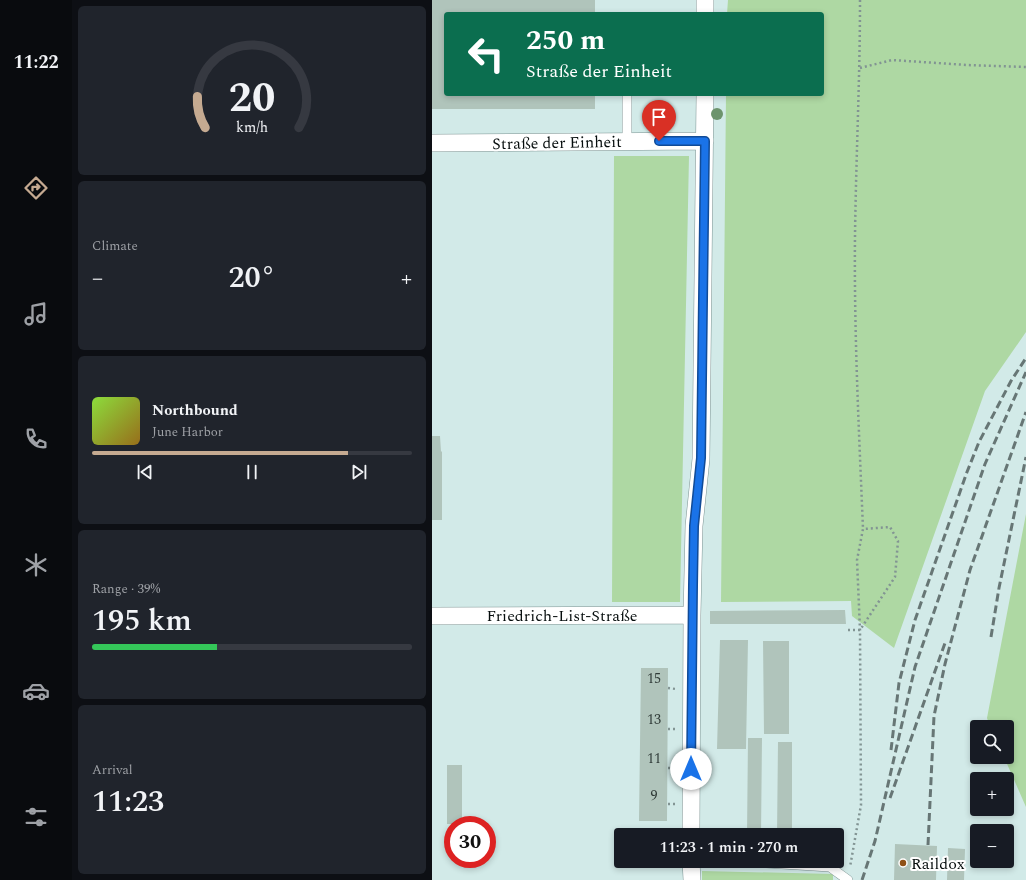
<!DOCTYPE html>
<html lang="en">
<head>
<meta charset="utf-8">
<style>
	:root { --surface:#171b24; --page:#20242c; --text:#f1f3f6; --muted:#9ea1a6; --line:#363941; --accent:#c5aa91 }
	body { margin:0; font-family:Spectral,serif; background:var(--page); color:var(--text); height:100vh; display:flex; flex-direction:column; font-size:15px; white-space:nowrap }
	* { box-sizing:border-box; margin:0 }
	p { font-size:13px; color:var(--muted) }
	.icon { flex:none; width:22px; height:22px; fill:none; stroke:currentColor; stroke-width:2; stroke-linecap:round; stroke-linejoin:round }
	.map { position:relative; flex:1; overflow:hidden }
	.details { display:flex; flex-direction:column; gap:6px; padding:6px; background:#0d0f14; width:360px }
	.details>* { flex:none }
	.hud { position:absolute; left:12px; top:12px; width:380px; height:84px; border-radius:4px; box-shadow:0 2px 6px #0003; background:#0b6e4f; color:#fff; overflow:hidden }
	.controls { position:absolute; left:538px; top:720px; display:grid; gap:8px }
	.controls a { display:grid; place-items:center; width:44px; height:44px; border-radius:4px; background:var(--surface); box-shadow:0 2px 6px #0003; font-size:20px }
	.speed { position:absolute; left:12px; top:816px; display:flex; gap:8px; font-size:20px; font-weight:700; text-align:center }
	.speed>* { display:grid; place-content:center; width:52px; height:52px; border-radius:50%; background:var(--surface); box-shadow:0 2px 6px #0003; line-height:1 }
	.speed .limit { border:6px solid #d22; background:#fff; color:#111 }
	.pin { position:absolute; display:grid; place-items:center; width:34px; height:34px; color:#fff; margin:-41px -17px; border-radius:50% 50% 50% 0; rotate:-45deg; box-shadow:0 0 4px #0007 }
	.pin .icon { rotate:45deg }
	.me { position:absolute; width:44px; margin:-22px; rotate:0deg; stroke-linejoin:round; filter:drop-shadow(0 0 3px #0008) }
	.turn { display:flex; align-items:center; gap:14px; height:84px; padding:0 16px; font-size:18px }
	.turn .icon { width:52px; height:52px; stroke-width:2.5 }
	.turn b { display:block; font-size:28px; line-height:34px }
	.big { font-size:30px; font-weight:600; line-height:1.1 }
	.details .card { flex:1; display:flex; flex-direction:column; justify-content:center; gap:6px; min-width:0; padding:0 14px; border-radius:6px; background:var(--page) }
	.details .dial { align-items:center; gap:0 }
	.dial svg { height:104px; overflow:visible; fill:none; stroke:var(--line); stroke-width:7; stroke-linecap:round; text-anchor:middle }
	.dial text { fill:var(--text); stroke:none }
	.song { display:flex; align-items:center; gap:12px }
	.cover { width:48px; height:48px; border-radius:6px; background:linear-gradient(135deg,hsl(90 70% 55%),hsl(40 70% 35%)) }
	.played { height:4px; border-radius:2px; background:linear-gradient(90deg,var(--accent) 80%,var(--line) 80%) }
	.keys { display:flex; justify-content:space-around; direction:ltr }
	.heat { display:flex; justify-content:space-between; align-items:center; font-size:22px; direction:ltr }
	.charge { height:6px; border-radius:3px; background:linear-gradient(90deg,#34c759 39%,var(--line) 0) }
	.trip { position:absolute; left:182px; top:828px; width:230px; height:40px; border-radius:4px; background:var(--surface); box-shadow:0 2px 6px #0003; font-weight:600; line-height:40px; text-align:center }
	main { display:flex; flex:1; min-height:0 }
	.tabs { display:flex; flex-direction:column; width:72px; justify-content:space-around; align-items:center; background:#090b0e; color:var(--muted) }
	.tabs .icon { width:28px; height:28px }
	.tabs .active { color:var(--accent) }
	.tabs b { font-size:18px; color:var(--text) }
	.map>svg:first-child { display:block }
	.green { fill:#aed8a3 }
	.building { fill:#b0c4bb }
	.lines { fill:none; stroke-linecap:round; stroke-linejoin:round }
	.service-casing { stroke:#7d9392; stroke-width:10 }
	.minor-casing { stroke:#7d9392; stroke-width:18 }
	.path { stroke:#829493; stroke-width:2.5; stroke-dasharray:2 3; stroke-linecap:butt }
	.service { stroke:#fff; stroke-width:9 }
	.minor { stroke:#fff; stroke-width:17 }
	.rail { stroke:#677675; stroke-width:3; stroke-dasharray:8 4; stroke-linecap:butt }
	.tree { fill:#6d946d }
	.route-casing { stroke:#114b97; stroke-width:10 }
	.route { stroke:#1a73e8; stroke-width:7 }
	.poi-dot { fill:#8f5116; stroke:#fff; stroke-width:1.5 }
	.labels { text-anchor:middle; stroke-width:4; stroke-linejoin:round; paint-order:stroke }
	.number-label { font-size:14px; fill:#303b38 }
	.street-label { font-size:16px; fill:#060d0d; stroke:#fff }
	.poi-label { font-size:16px; fill:#060d0d; stroke:#fff; text-anchor:start }
</style>
</head>
<body>
<main>
<nav class="tabs">
<b>11:22</b>
<svg class="icon active" aria-label="directions" viewBox="0 0 24 24"><path d="M12 3l9 9-9 9-9-9zM9 14v-3h6M13 9l2 2-2 2"/></svg>
<svg class="icon" aria-label="music" viewBox="0 0 24 24"><path d="M9 18V5l10-2v13"/><circle cx="6" cy="18" r="3"/><circle cx="16" cy="16" r="3"/></svg>
<svg class="icon" aria-label="phone" viewBox="0 0 24 24"><path d="M5 4h4l2 5-3 2q2 4 5 5l2-3 5 2v4C11 20 4 13 5 4z"/></svg>
<svg class="icon" aria-label="climate" viewBox="0 0 24 24"><path d="M12 3v18M4 7l16 10M4 17L20 7"/></svg>
<svg class="icon" aria-label="car" viewBox="0 0 24 24"><path d="M5 17H2v-5l4-1 3-4h7l3 4 3 1v5h-3M9 17h6M6 11h13"/><circle cx="7" cy="17" r="2"/><circle cx="17" cy="17" r="2"/></svg>
<svg class="icon" aria-label="filters" viewBox="0 0 24 24"><path d="M4 7h16M4 17h16"/><circle cx="9" cy="7" r="2"/><circle cx="15" cy="17" r="2"/></svg>
</nav>
<section class="details">
<div class="card dial"><svg viewBox="0 0 100 80">
<path d="M14 69A42 42 0 1 1 86 69"/>
<path d="M14 69A42 42 0 0 1 8 45" stroke="#c5aa91"/>
<text x="50" y="56" font-size="32" font-weight="700">20</text>
<text x="50" y="72" font-size="11">km/h</text>
</svg></div>
<div class="card"><p>Climate</p>
<div class="heat"><a>−</a><b class="big">20°</b><a>+</a></div>
</div>
<div class="card">
<div class="song"><i class="cover"></i><div><b>Northbound</b><p>June Harbor</p></div></div>
<div class="played"></div>
<div class="keys"><svg class="icon" aria-label="previous" viewBox="0 0 24 24"><path d="M18 5L8 12l10 7zM5 5v14"/></svg><svg class="icon" aria-label="pause" viewBox="0 0 24 24"><path d="M8 5v14M16 5v14"/></svg><svg class="icon" aria-label="next" viewBox="0 0 24 24"><path d="M6 5l10 7-10 7zM19 5v14"/></svg></div>
</div>
<div class="card"><p>Range · 39%</p><b class="big">195 km</b><div class="charge"></div></div>
<div class="card"><p>Arrival</p><b class="big">11:23</b></div>
</section>
<div class="map">
<svg width="594" height="880" viewBox="0 0 594 880">
	<rect width="100%" height="100%" fill="#d2eae8"/>
	<path class="green" d="M 296,0 L 594,0 L 594,332 L 553,391 L 462,648 L 420,616 L 419,601 L 289,602 L 294,94 L 390,94 L 390,14 L 295,14 Z
		M 182,156 L 257,156 L 248,602 L 180,602 Z
		M 594,514 L 594,807 L 572,757 L 575,757 L 575,727 L 558,727 L 555,718 Z
		M 270,871 L 401,874 L 401,880 L 270,880 Z"/>
	<path class="building" d="M 0,0 L 163,0 L 163,14 L 14,14 L 14,94 L 163,94 L 163,109 L 0,109 Z
		M 0,436 L 8,436 L 9,452 L 10,451 L 10,520 L 0,520 Z
		M 413,610 L 414,624 L 278,624 L 278,611 Z
		M 288,640 L 316,640 L 314,749 L 285,749 Z
		M 331,641 L 357,641 L 357,734 L 332,734 Z
		M 209,668 L 236,668 L 235,821 L 207,821 Z
		M 316,738 L 330,738 L 329,835 L 315,835 Z
		M 346,742 L 360,742 L 360,835 L 345,835 Z
		M 15,765 L 30,765 L 30,824 L 15,824 Z
		M 463,844 L 505,846 L 504,880 L 462,880 Z
		M 516,848 L 533,849 L 532,880 L 515,880 Z"/>
	<g class="lines">
		<g class="service-casing">
			<path id="service" d="M 195,94 L 195,141
				M 304,861 L 398,867 L 416,880
				M 259,862 L 277,861"/>
		</g>
		<g class="minor-casing">
			<path id="minor" d="M 273,0 L 273,14
				M 0,143 L 273,141
				M 0,616 L 260,615
				M 259,835 L 260,615 L 262,526 L 269,459 L 273,94
				M 259,861 L 260,880"/>
		</g>
		<path class="path" d="M 428,0 C 428,79 424,157 423,236 C 422,334 427,431 431,529
			M 428,68 L 460,60 L 535,65 L 594,67
			M 416,630 L 428,630 L 463,577 L 466,541 L 458,527 L 431,529 L 425,560 L 428,630 L 429,805 L 418,867
			M 236,688 L 244,689
			M 236,729 L 243,729
			M 236,768 L 243,768
			M 236,804 L 243,804"/>
		<use href="#service" class="service"/>
		<use href="#minor" class="minor"/>
		<path class="rail" d="M 559,637 L 567,588 L 594,457
			M 459,750 L 467,683 L 483,620 L 535,472 L 547,442 L 579,381 L 594,358
			M 458,798 L 513,643
			M 496,845 L 502,716 L 513,664 L 538,570 L 594,412
			M 430,880 L 443,841 L 483,667 L 553,464 L 594,372"/>
	</g>
	<circle class="tree" cx="285" cy="114" r="6"/>
	<g class="lines">
		<g class="route-casing">
			<path id="route" d="M 227,141 L 273,141 L 269,458 L 262,526 L 261,585 L 259,769"/>
		</g>
		<use href="#route" class="route"/>
	</g>
	<circle class="poi-dot" cx="471" cy="863" r="4"/>
	<g class="labels">
		<g class="number-label">
			<text x="222" y="683">15</text>
			<text x="222" y="724">13</text>
			<text x="222" y="763">11</text>
			<text x="222" y="800">9</text>
		</g>
		<g class="street-label">
			<text transform="translate(125 142) rotate(-1)" y="6">Straße der Einheit</text>
			<text x="130" y="621">Friedrich-List-Straße</text>
		</g>
		<g class="poi-label">
			<text x="479" y="869">Raildox</text>
		</g>
	</g>
</svg>
<div class="controls">
<a><svg class="icon" aria-label="search" viewBox="0 0 24 24"><circle cx="10" cy="10" r="6"/><path d="M15 15l6 6"/></svg></a>
<a>+</a>
<a>−</a>
</div>
<div class="speed"><div class="limit">30</div></div>
<div class="pin" style="left:227px;top:141px;background:#d93025"><svg class="icon" aria-label="arrive" viewBox="0 0 24 24"><path d="M6 21V4h12l-3 4 3 4H6"/></svg></div>
<svg class="me" style="left:259px;top:769px" viewBox="-20 -20 40 40"><circle r="19" fill="#fff"/><path d="M0-13L10 11 0 6-10 11z" fill="#1a73e8"/></svg>
<div class="trip">11:23 · 1 min · 270 m</div>
<div class="hud">
<div class="turn"><svg class="icon" aria-label="left" viewBox="0 0 24 24"><path d="M17 20v-9H6M10 6l-5 5 5 5"/></svg><div><b>250 m</b>Straße der Einheit</div></div>
</div>
</div>
</main>
</body>
</html>
